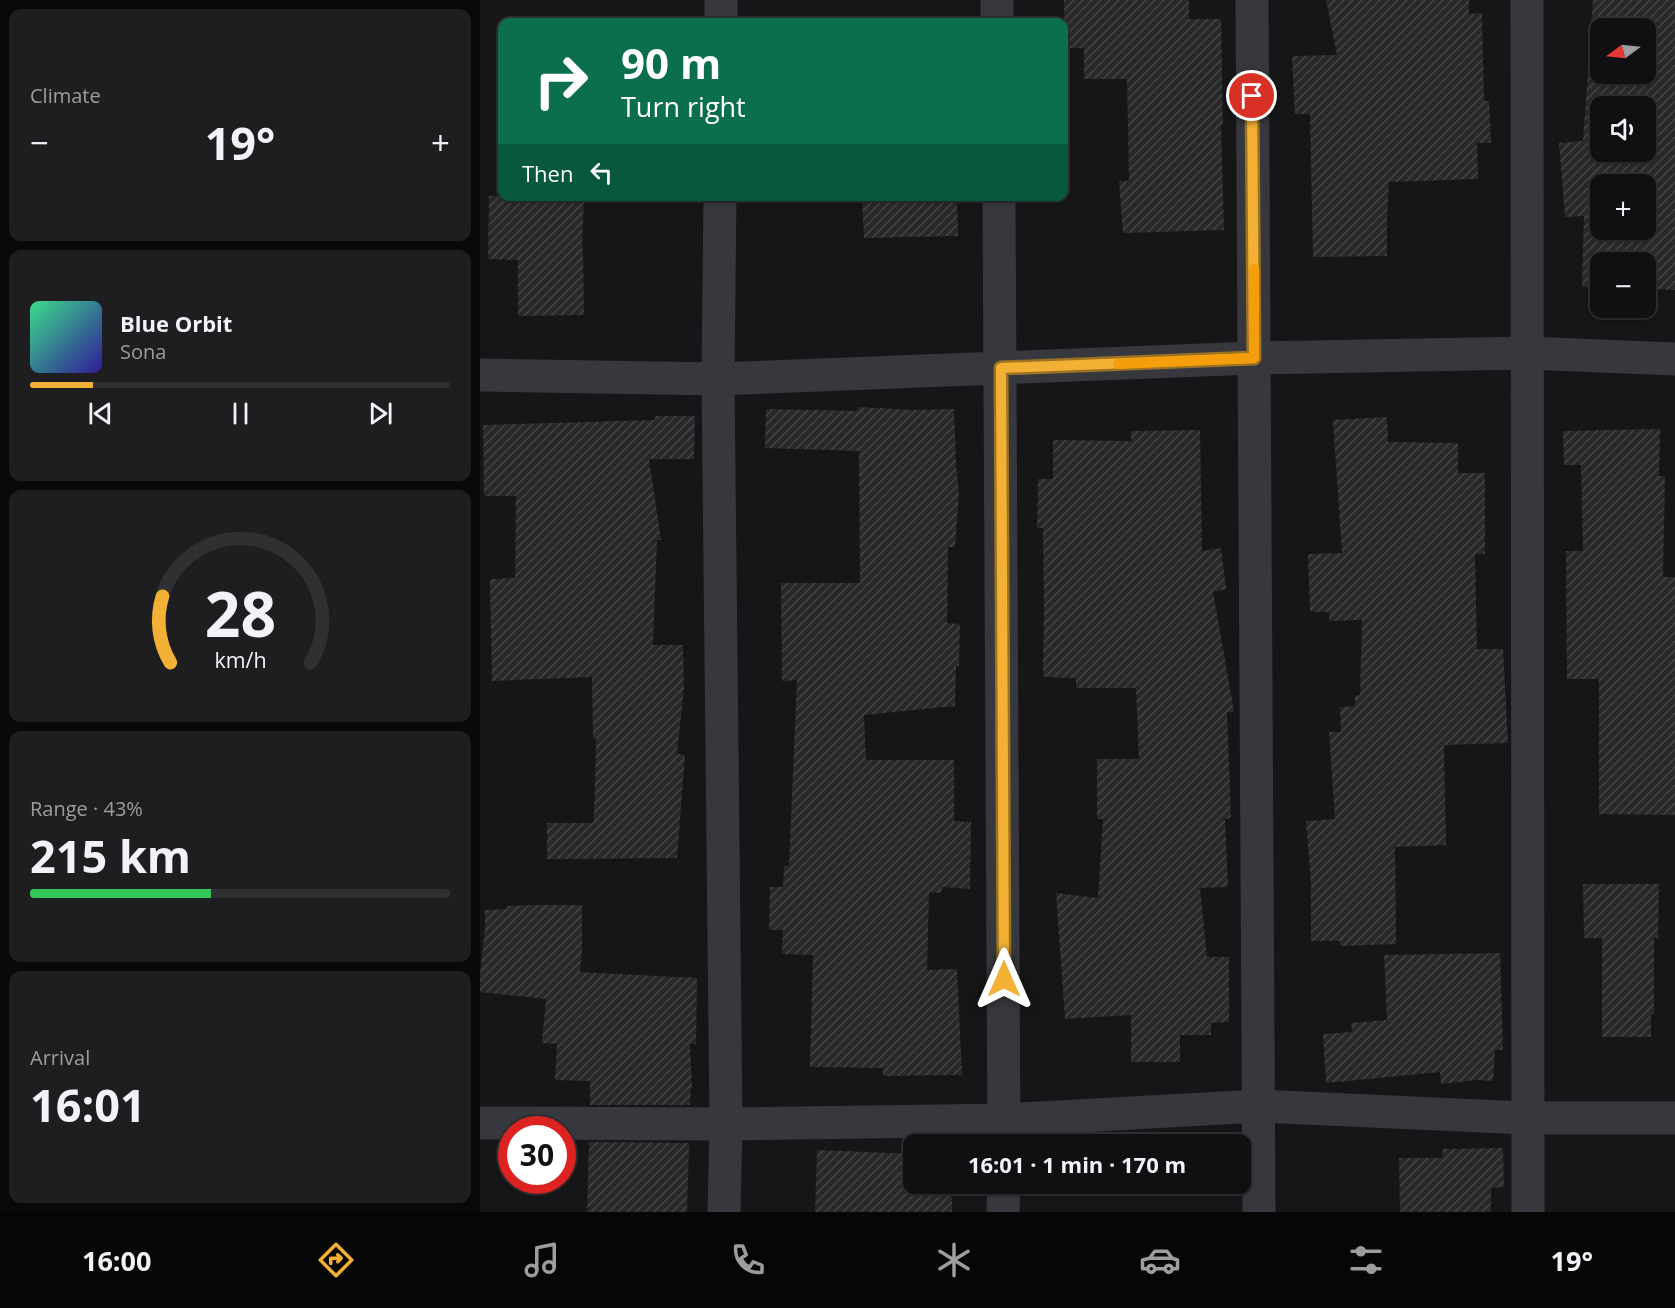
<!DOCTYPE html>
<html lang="en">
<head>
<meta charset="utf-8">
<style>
	:root { --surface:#101012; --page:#1e1e20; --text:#f1f3f6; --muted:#9c9d9f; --line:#303032; --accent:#f2b134 }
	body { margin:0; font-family:"Open Sans",sans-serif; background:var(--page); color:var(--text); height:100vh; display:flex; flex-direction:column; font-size:22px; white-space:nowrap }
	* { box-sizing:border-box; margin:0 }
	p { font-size:20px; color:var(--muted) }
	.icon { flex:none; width:33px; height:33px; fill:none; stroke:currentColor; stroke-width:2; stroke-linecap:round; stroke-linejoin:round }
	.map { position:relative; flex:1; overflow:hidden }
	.drawer { display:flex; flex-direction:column; gap:9px; padding:9px; background:#09090a; width:480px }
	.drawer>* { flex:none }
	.banner { position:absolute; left:18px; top:18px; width:570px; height:183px; border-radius:12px; box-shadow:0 2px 4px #0004,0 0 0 2px var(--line); background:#0b6e4f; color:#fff; overflow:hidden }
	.needle { width:39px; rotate:255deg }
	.controls { position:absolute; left:1110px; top:18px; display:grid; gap:12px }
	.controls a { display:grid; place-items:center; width:66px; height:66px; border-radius:12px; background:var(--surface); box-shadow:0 2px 4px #0004,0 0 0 2px var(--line); font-size:30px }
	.speed { position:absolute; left:18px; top:1116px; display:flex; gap:12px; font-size:30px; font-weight:700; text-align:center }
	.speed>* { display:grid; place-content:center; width:78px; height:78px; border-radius:50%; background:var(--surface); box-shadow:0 2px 4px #0004,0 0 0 2px var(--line); line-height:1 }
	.speed .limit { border:9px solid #d22; background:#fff; color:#111 }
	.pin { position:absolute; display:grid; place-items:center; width:51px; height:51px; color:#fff; margin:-26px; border:3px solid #fff; border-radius:50%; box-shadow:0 2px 6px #0007 }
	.me { position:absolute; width:66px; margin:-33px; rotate:0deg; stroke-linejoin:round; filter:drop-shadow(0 0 4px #0008) }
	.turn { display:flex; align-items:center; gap:21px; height:126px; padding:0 24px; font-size:27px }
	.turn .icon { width:78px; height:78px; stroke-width:2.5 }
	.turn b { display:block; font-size:42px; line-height:51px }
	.then { display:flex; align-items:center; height:57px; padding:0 24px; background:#0003; gap:12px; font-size:22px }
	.big { font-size:45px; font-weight:700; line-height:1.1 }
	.drawer .tile { flex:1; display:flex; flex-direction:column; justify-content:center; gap:9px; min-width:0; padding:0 21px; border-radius:12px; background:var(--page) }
	.drawer .dial { align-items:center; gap:0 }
	.dial svg { height:156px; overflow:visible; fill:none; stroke:var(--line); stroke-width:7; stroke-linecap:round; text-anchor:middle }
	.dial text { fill:var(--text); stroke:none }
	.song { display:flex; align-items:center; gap:18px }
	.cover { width:72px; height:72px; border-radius:9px; background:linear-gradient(135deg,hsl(150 70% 55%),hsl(250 70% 35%)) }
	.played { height:6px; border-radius:3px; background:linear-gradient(90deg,var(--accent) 15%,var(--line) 15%) }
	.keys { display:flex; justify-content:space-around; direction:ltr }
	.heat { display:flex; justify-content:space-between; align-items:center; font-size:33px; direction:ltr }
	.charge { height:9px; border-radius:4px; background:linear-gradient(90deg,#34c759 43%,var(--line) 0) }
	.trip { position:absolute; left:423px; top:1134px; width:348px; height:60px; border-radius:12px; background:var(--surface); box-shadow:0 2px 4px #0004,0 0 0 2px var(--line); font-weight:700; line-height:60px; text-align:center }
	.menu { display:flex; height:96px; justify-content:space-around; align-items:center; background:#060607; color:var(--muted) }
	.menu .icon { width:42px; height:42px }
	.menu .on { color:var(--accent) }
	.menu b { font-size:27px; color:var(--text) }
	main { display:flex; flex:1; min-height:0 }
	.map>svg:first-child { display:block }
	.building { fill:url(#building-hatch); fill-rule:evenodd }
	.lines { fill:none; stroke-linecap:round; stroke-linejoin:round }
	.minor { stroke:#37383d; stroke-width:33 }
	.route-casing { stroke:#9d7322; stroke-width:15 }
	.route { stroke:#f2b134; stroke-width:10 }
	.slow { stroke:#f59e0b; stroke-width:10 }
</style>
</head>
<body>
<main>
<section class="drawer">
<div class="tile"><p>Climate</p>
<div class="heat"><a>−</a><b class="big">19°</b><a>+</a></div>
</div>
<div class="tile">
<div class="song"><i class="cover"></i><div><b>Blue Orbit</b><p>Sona</p></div></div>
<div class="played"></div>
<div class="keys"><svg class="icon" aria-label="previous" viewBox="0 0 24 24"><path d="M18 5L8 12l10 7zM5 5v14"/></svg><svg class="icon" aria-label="pause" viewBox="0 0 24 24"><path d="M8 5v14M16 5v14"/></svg><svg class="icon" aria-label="next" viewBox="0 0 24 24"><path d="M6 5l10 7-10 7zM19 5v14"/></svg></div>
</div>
<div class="tile dial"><svg viewBox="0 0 100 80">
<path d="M14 69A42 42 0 1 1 86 69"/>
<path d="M14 69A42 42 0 0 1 10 35" stroke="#f2b134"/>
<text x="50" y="56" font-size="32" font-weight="700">28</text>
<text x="50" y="72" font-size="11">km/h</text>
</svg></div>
<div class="tile"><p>Range · 43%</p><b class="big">215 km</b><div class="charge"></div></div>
<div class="tile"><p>Arrival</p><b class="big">16:01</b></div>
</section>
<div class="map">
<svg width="1195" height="1212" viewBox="0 0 1195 1212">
	<defs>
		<pattern id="building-hatch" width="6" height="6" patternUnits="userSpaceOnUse" patternTransform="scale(1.5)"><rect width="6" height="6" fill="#29292c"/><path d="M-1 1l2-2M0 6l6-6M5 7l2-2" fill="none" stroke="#454548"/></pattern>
	</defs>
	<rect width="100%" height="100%" fill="#161618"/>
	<path class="building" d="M 584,0 L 709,0 L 709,19 L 741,19 L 743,125 L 741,125 L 744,230 L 643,233 L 639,181 L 649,181 L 647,79 L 604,79 L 604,48 L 584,48 Z
		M 846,0 L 989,0 L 989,14 L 1002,13 L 1004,101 L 1009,101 L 1011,143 L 997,143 L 998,179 L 909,182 L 907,215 L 907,256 L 833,257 L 830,114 L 815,114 L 812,56 L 857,55 Z
		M 1113,0 L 1195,0 L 1195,290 L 1166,289 L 1166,262 L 1120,262 L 1120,288 L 1102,287 L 1104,216 L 1085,217 L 1079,143 L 1103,141 ZM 1120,28 L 1166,28 L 1166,74 L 1120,74 ZM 1120,106 L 1166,106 L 1166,152 L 1120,152 ZM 1120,184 L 1166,184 L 1166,230 L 1120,230 Z
		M 9,196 L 104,196 L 102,249 L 103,249 L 104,315 L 38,316 L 38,260 L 8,259 Z
		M 382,196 L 477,196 L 478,236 L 384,238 Z
		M 378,407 L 435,410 L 474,409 L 476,466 L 479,492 L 475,547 L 468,547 L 467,623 L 480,624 L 479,666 L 476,666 L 475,706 L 384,715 L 386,760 L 474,760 L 474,821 L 491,822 L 490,889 L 462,887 L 461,893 L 449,892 L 447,970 L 477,969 L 482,1075 L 403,1076 L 403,1068 L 330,1067 L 333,955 L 302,954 L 303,930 L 289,930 L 290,887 L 303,887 L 304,866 L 309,866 L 317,680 L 302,681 L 301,583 L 380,583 L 379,451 L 285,448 L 286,409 L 377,411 Z
		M 175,416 L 215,416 L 214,459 L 169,459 L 181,540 L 177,540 L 173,645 L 203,645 L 204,688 L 197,754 L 205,755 L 197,858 L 67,859 L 67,823 L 112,823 L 114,821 L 116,738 L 113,738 L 112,677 L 12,681 L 10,579 L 35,578 L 36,496 L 4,496 L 3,425 L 175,420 Z
		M 907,417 L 908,442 L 978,443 L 978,473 L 1005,473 L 1005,554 L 995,554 L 997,649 L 1023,649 L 1028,743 L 964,745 L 966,845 L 915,847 L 916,944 L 860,946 L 860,941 L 831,941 L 831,884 L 826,821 L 855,819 L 849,732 L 861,732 L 860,707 L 875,706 L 875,696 L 880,695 L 882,620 L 849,621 L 849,612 L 830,612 L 828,554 L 862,553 L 853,420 Z
		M 1180,429 L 1179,476 L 1185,476 L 1183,577 L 1195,577 L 1195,815 L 1119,814 L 1119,679 L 1087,679 L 1086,551 L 1103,551 L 1101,465 L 1084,465 L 1083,431 Z
		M 720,430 L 722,551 L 741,548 L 746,589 L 733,592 L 754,712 L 747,712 L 751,818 L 745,819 L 748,887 L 720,888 L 727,957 L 749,957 L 749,1022 L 731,1023 L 731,1035 L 700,1035 L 700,1062 L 651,1062 L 651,1015 L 585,1019 L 576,893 L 618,898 L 623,819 L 617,819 L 617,759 L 659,759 L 656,688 L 596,688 L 596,678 L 563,677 L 564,610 L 563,528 L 557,528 L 558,479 L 573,479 L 573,440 L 651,441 L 651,431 Z
		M 1103,884 L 1179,884 L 1178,938 L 1174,938 L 1174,1014 L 1171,1014 L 1171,1037 L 1122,1037 L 1122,938 L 1104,938 Z
		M 54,905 L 102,905 L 102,950 L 100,972 L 217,978 L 216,1044 L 210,1044 L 212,1088 L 211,1088 L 210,1105 L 110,1105 L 110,1081 L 75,1080 L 77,1044 L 62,1043 L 66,999 L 0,992 L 0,974 L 5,928 L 5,910 L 27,909 L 27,906 Z
		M 1020,953 L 1023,1050 L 1015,1050 L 1013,1081 L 997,1080 L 961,1084 L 960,1072 L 846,1083 L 843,1034 L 872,1032 L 871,1023 L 907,1020 L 904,955 Z
		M 109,1142 L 209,1143 L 207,1212 L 107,1212 Z
		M 1023,1148 L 1024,1187 L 1011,1188 L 1011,1212 L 920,1212 L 919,1158 L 962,1158 L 963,1149 Z
		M 337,1150 L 434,1154 L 434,1184 L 472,1184 L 472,1212 L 335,1212 Z"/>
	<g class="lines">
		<path class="minor" d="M 517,0 L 517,22
			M 772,0 L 779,1212
			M 1047,0 L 1048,1212
			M 241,22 L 241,0
			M 240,196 L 238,379 L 246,1124 L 244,1212
			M 519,196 L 524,1144
			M 0,375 L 238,379 L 774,358 L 1047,353 L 1195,359
			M 0,1123 L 246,1124 L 525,1120 L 779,1106 L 1047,1118 L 1195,1118
			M 523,1212 L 524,1184"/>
	</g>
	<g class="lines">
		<g class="route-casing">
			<path id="route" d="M 524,979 L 521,368 L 774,358 L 772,96"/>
		</g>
		<use href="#route" class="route"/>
		<path class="slow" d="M 638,364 L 774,358 L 774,269"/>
	</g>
</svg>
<div class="controls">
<a><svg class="needle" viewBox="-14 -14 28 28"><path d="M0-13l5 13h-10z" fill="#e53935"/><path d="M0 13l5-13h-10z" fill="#9c9d9f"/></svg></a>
<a><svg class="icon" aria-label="sound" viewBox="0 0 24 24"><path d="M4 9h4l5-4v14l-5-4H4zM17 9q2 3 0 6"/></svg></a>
<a>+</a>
<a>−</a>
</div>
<div class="speed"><div class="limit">30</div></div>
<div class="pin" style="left:772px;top:96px;background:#d93025"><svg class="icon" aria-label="arrive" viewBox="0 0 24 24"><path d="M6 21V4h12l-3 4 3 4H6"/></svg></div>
<svg class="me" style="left:524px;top:979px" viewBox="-20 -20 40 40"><path d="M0-17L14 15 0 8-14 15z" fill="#f2b134" stroke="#fff" stroke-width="4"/></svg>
<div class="trip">16:01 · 1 min · 170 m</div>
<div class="banner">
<div class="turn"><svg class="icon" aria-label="right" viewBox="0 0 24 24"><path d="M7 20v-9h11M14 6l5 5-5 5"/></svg><div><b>90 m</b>Turn right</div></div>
<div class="then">Then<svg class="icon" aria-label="left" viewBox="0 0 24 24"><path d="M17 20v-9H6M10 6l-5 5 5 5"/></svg></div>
</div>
</div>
</main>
<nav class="menu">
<b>16:00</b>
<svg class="icon on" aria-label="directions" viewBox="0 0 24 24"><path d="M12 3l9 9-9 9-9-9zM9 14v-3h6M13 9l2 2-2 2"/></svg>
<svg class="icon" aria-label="music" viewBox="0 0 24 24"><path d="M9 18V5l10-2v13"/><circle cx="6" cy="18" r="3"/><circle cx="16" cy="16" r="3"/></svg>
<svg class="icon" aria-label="phone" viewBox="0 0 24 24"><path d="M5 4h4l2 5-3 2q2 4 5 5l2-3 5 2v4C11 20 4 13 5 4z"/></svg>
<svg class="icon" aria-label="climate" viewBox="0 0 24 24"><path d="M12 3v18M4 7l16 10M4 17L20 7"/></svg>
<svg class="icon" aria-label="car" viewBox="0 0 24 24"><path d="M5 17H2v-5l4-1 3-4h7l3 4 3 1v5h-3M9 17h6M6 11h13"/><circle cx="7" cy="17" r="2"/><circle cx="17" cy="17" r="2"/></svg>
<svg class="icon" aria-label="filters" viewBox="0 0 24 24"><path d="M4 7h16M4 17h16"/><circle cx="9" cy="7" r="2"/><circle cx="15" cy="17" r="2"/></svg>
<b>19°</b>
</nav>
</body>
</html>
